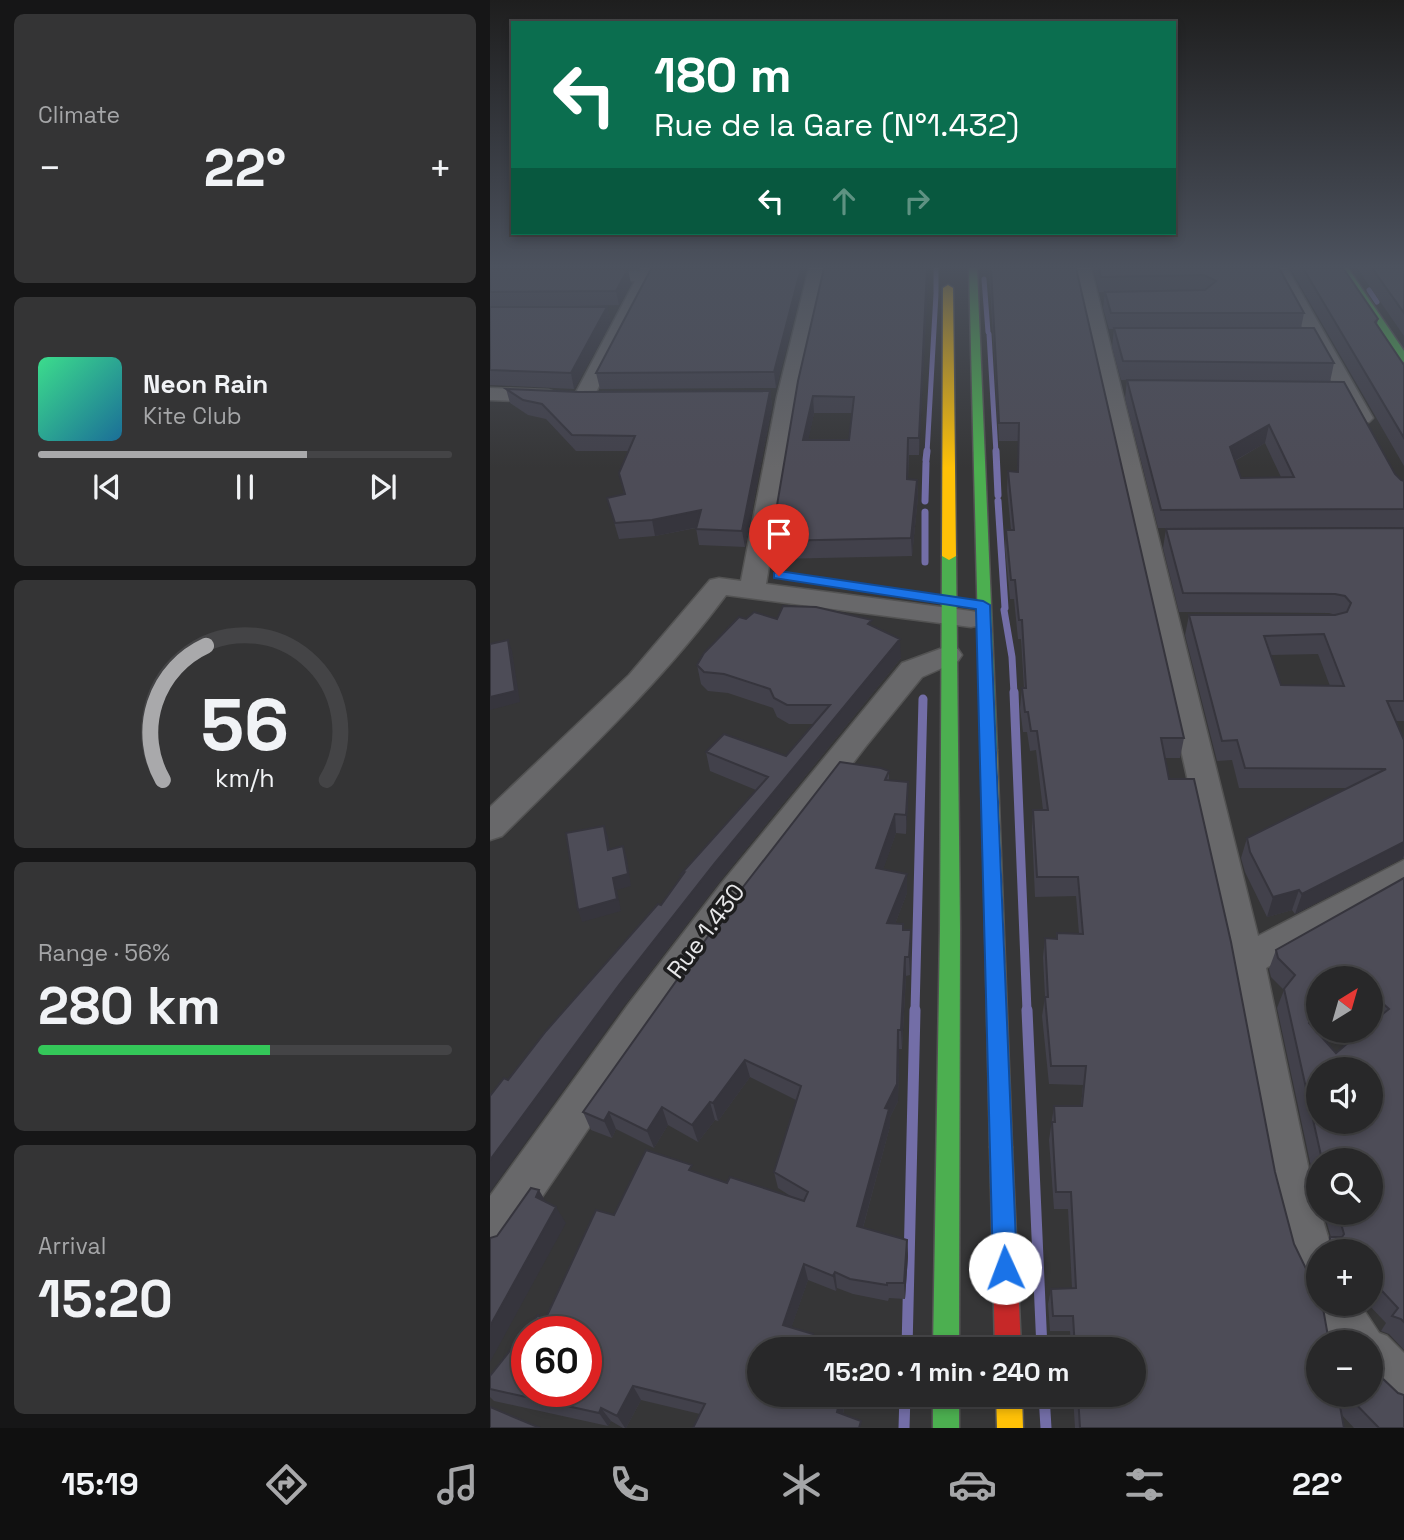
<!DOCTYPE html>
<html lang="en">
<head>
<meta charset="utf-8">
<style>
	:root { --surface:#282829; --page:#343435; --text:#f1f3f6; --muted:#a5a6a8; --line:#444446; --accent:#a9a9ab }
	body { margin:0; font-family:"Space Grotesk",sans-serif; background:var(--page); color:var(--text); height:100vh; display:flex; flex-direction:column; font-size:26px; white-space:nowrap }
	* { box-sizing:border-box; margin:0 }
	p { font-size:23px; color:var(--muted) }
	.icon { flex:none; width:38px; height:38px; fill:none; stroke:currentColor; stroke-width:2; stroke-linecap:round; stroke-linejoin:round }
	.map { position:relative; flex:1; overflow:hidden }
	.drawer { display:flex; flex-direction:column; gap:14px; padding:14px; background:#161617; width:490px }
	.drawer>* { flex:none }
	.guide { position:absolute; left:21px; top:21px; width:665px; height:214px; border-radius:0px; box-shadow:0 4px 10px #0003,0 0 0 2px var(--line); background:#0b6e4f; color:#fff; overflow:hidden }
	.needle { width:46px; rotate:37deg }
	.controls { position:absolute; left:816px; top:966px; display:grid; gap:14px }
	.controls a { display:grid; place-items:center; width:77px; height:77px; border-radius:50%; background:var(--surface); box-shadow:0 4px 10px #0003,0 0 0 2px var(--line); font-size:35px }
	.speed { position:absolute; left:21px; top:1316px; display:flex; gap:14px; font-size:35px; font-weight:700; text-align:center }
	.speed>* { display:grid; place-content:center; width:91px; height:91px; border-radius:50%; background:var(--surface); box-shadow:0 4px 10px #0003,0 0 0 2px var(--line); line-height:1 }
	.speed .limit { border:10px solid #d22; background:#fff; color:#111 }
	.pin { position:absolute; display:grid; place-items:center; width:60px; height:60px; color:#fff; margin:-72px -30px; border-radius:50% 50% 50% 0; rotate:-45deg; box-shadow:0 0 7px #0007 }
	.pin .icon { rotate:45deg }
	.me { position:absolute; width:77px; margin:-38px; rotate:358deg; stroke-linejoin:round; filter:drop-shadow(0 0 5px #0008) }
	.turn { display:flex; align-items:center; gap:24px; height:147px; padding:0 28px; font-size:32px }
	.turn .icon { width:91px; height:91px; stroke-width:2.5 }
	.turn b { display:block; font-size:49px; line-height:60px }
	.lanes { display:flex; align-items:center; height:66px; padding:0 28px; background:#0003; justify-content:center; gap:35px; direction:ltr }
	.lanes .off { opacity:.35 }
	.big { font-size:52px; font-weight:700; line-height:1.1 }
	.drawer .card { flex:1; display:flex; flex-direction:column; justify-content:center; gap:10px; min-width:0; padding:0 24px; border-radius:10px; background:var(--page) }
	.drawer .dial { align-items:center; gap:0 }
	.dial svg { height:182px; overflow:visible; fill:none; stroke:var(--line); stroke-width:7; stroke-linecap:round; text-anchor:middle }
	.dial text { fill:var(--text); stroke:none }
	.song { display:flex; align-items:center; gap:21px }
	.cover { width:84px; height:84px; border-radius:10px; background:linear-gradient(135deg,hsl(150 70% 55%),hsl(200 70% 35%)) }
	.played { height:7px; border-radius:4px; background:linear-gradient(90deg,var(--accent) 65%,var(--line) 65%) }
	.keys { display:flex; justify-content:space-around; direction:ltr }
	.heat { display:flex; justify-content:space-between; align-items:center; font-size:38px; direction:ltr }
	.charge { height:10px; border-radius:5px; background:linear-gradient(90deg,#34c759 56%,var(--line) 0) }
	.trip { position:absolute; left:257px; top:1337px; width:399px; height:70px; border-radius:35px; background:var(--surface); box-shadow:0 4px 10px #0003,0 0 0 2px var(--line); font-weight:700; line-height:70px; text-align:center }
	.menu { display:flex; height:112px; justify-content:space-around; align-items:center; background:#101010; color:var(--muted) }
	.menu .icon { width:49px; height:49px }
	.menu .active { color:var(--accent) }
	.menu b { font-size:32px; color:var(--text) }
	main { display:flex; flex:1; min-height:0 }
	.map>svg:first-child { display:block }
	.lines { fill:none; stroke-linecap:round; stroke-linejoin:round }
	.stream-far3 { stroke:#736ea7; stroke-width:5 }
	.stream-far2 { stroke:#736ea7; stroke-width:7 }
	.stream-far1 { stroke:#736ea7; stroke-width:9 }
	.stream { stroke:#736ea7; stroke-width:11 }
	.street-casing { stroke:#535353; stroke-width:3 }
	.fast-casing { stroke:#535353; stroke-width:3 }
	.slow-casing { stroke:#535353; stroke-width:3 }
	.jam-casing { stroke:#535353; stroke-width:3 }
	.street { fill:#68686a; fill-rule:evenodd }
	.fast { fill:#4caf50; fill-rule:evenodd }
	.slow { fill:#ffc107; fill-rule:evenodd }
	.jam { fill:#c62828; fill-rule:evenodd }
	.wall { fill:#42414b; fill-rule:evenodd }
	.shaded-wall { fill:#36353d }
	.building { fill:#4d4c57; stroke:#36353d; stroke-width:2; fill-rule:evenodd }
	.route { fill:#1a73e8; stroke:#114b97; stroke-width:2 }
	.labels { text-anchor:middle; stroke-width:7; stroke-linejoin:round; paint-order:stroke }
	.near-street-label { font-size:24px; fill:#e7e7e9; stroke:#1d1d1e }
</style>
</head>
<body>
<main>
<section class="drawer">
<div class="card"><p>Climate</p>
<div class="heat"><a>−</a><b class="big">22°</b><a>+</a></div>
</div>
<div class="card">
<div class="song"><i class="cover"></i><div><b>Neon Rain</b><p>Kite Club</p></div></div>
<div class="played"></div>
<div class="keys"><svg class="icon" aria-label="previous" viewBox="0 0 24 24"><path d="M18 5L8 12l10 7zM5 5v14"/></svg><svg class="icon" aria-label="pause" viewBox="0 0 24 24"><path d="M8 5v14M16 5v14"/></svg><svg class="icon" aria-label="next" viewBox="0 0 24 24"><path d="M6 5l10 7-10 7zM19 5v14"/></svg></div>
</div>
<div class="card dial"><svg viewBox="0 0 100 80">
<path d="M14 69A42 42 0 1 1 86 69"/>
<path d="M14 69A42 42 0 0 1 33 10" stroke="#a9a9ab"/>
<text x="50" y="56" font-size="32" font-weight="700">56</text>
<text x="50" y="72" font-size="11">km/h</text>
</svg></div>
<div class="card"><p>Range · 56%</p><b class="big">280 km</b><div class="charge"></div></div>
<div class="card"><p>Arrival</p><b class="big">15:20</b></div>
</section>
<div class="map">
<svg width="914" height="1428" viewBox="0 0 914 1428">
	<rect width="100%" height="100%" fill="#363637"/>
	<g class="lines">
		<path class="stream-far3" d="M 446,268 L 446,292
			M 494,279 L 498,332
			M 879,290 L 887,302
			M 499,334 L 506,453
			M 437,453 L 446,294"/>
		<path class="stream-far2" d="M 506,451 L 508,495
			M 436,460 L 437,451
			M 435,501 L 436,463
			M 508,501 L 515,608
			M 435,512 L 435,562
			M 514,610 L 522,657 L 524,694"/>
		<path class="stream-far1" d="M 524,692 L 537,1011
			M 425,1011 L 433,699"/>
		<path class="stream" d="M 537,1010 L 552,1349
			M 417,1349 L 425,1010
			M 554,1395 L 556,1428
			M 414,1428 L 415,1395"/>
		<g class="street-casing">
			<path id="street" d="M 151,268 L 197,271 L 206,276 L 197,281 L 162,281 L 103,398 L 100,402 L 86,402 L 83,398 L 145,281 L 100,281 L 91,276 L 100,271 L 150,271 Z
				M 319,268 L 336,268 L 307,397 L 276,584 L 481,611 L 491,613 L 494,619 L 491,625 L 481,627 L 236,595 C 170,684 90,758 12,836 L 0,840 L 0,807 L 139,675 L 220,580 L 229,578 L 251,581 L 287,397 Z
				M 584,268 L 601,268 L 768,936 L 914,860 L 914,890 L 776,968 L 828,1213 L 831,1213 L 842,1251 L 828,1251 L 828,1304 L 870,1304 L 889,1333 L 897,1336 L 914,1353 L 914,1412 L 897,1404 L 880,1388 L 880,1342 L 840,1342 L 824,1321 L 818,1304 L 821,1296 L 812,1292 C 768,1187 761,1068 737,957 C 686,727 635,498 584,268 Z
				M 780,268 L 797,268 L 883,418 L 879,422 L 865,422 L 861,418 Z
				M 0,388 L 58,390 L 65,392 L 68,396 L 65,400 L 58,402 L 0,400 Z
				M 458,646 L 468,649 L 472,655 L 468,661 L 432,677 L 376,746 L 255,904 L 166,1029 L 16,1250 L 0,1256 L 0,1196 L 138,1005 L 231,884 L 412,663 Z"/>
		</g>
		<g class="fast-casing">
			<path id="fast" d="M 479,268 L 487,268 L 507,750 L 499,756 L 491,750 Z
				M 849,268 L 858,268 L 914,351 L 914,362 L 910,361 Z
				M 459,552 L 466,556 L 470,929 L 469,1349 L 443,1349 L 450,929 L 452,556 Z
				M 443,1395 L 469,1395 L 469,1428 L 443,1428 Z"/>
		</g>
		<g class="slow-casing">
			<path id="slow" d="M 458,285 L 463,288 L 466,556 L 459,560 L 452,556 L 453,288 Z
				M 499,744 L 507,750 L 522,1147 L 519,1155 L 511,1158 L 503,1155 L 500,1147 L 491,750 Z
				M 506,1395 L 532,1395 L 533,1428 L 507,1428 Z"/>
		</g>
		<g class="jam-casing">
			<path id="jam" d="M 511,1136 L 519,1139 L 522,1147 L 531,1349 L 505,1349 L 500,1147 L 503,1139 Z"/>
		</g>
		<use href="#street" class="street"/>
		<use href="#fast" class="fast"/>
		<use href="#slow" class="slow"/>
		<use href="#jam" class="jam"/>
	</g>
	<path class="wall" d="M 334,268 L 438,278 L 429,455 L 419,455 L 418,479 L 427,480 L 428,497 L 422,556 L 286,559 L 283,529 ZM 324,413 L 362,413 L 359,440 L 318,440 Z
		M 499,268 L 586,268 L 694,738 L 690,758 L 675,758 L 679,779 L 804,1244 L 822,1294 L 849,1402 L 855,1395 L 880,1395 L 890,1376 L 914,1428 L 864,1428 L 852,1415 L 854,1428 L 585,1428 L 583,1395 L 644,1395 L 644,1349 L 581,1349 L 580,1331 L 560,1331 L 558,1304 L 561,1289 L 582,1288 L 578,1209 L 564,1209 L 559,1140 L 564,1106 L 591,1106 L 593,1085 L 559,1084 L 552,1016 L 555,997 L 553,957 L 555,938 L 566,939 L 567,933 L 589,934 L 586,896 L 545,897 L 542,830 L 543,810 L 553,810 L 546,750 L 540,751 L 537,732 L 533,732 L 530,708 L 532,688 L 534,688 L 531,639 L 528,639 L 524,599 L 520,599 L 515,549 L 516,530 L 521,530 L 517,490 L 518,471 L 528,472 L 528,441 L 509,441 Z
		M 603,268 L 789,268 L 814,313 L 811,328 L 844,363 L 840,382 L 905,474 L 911,480 L 914,481 L 914,527 L 668,528 L 635,398 L 637,380 L 631,380 L 622,347 L 624,329 L 619,329 L 613,308 L 615,292 L 609,292 ZM 775,443 L 791,477 L 751,478 L 745,461 Z
		M 800,268 L 853,268 L 888,319 L 887,324 L 914,365 L 914,466 Z
		M 867,268 L 914,268 L 914,336 Z
		M 0,269 L 141,284 L 129,305 L 40,307 L 117,307 L 121,322 L 84,389 L 0,385 Z
		M 313,283 L 286,388 L 110,389 L 106,373 Z
		M 16,389 L 89,392 L 280,391 L 282,406 L 255,547 L 209,545 L 206,528 L 165,536 L 129,539 L 117,498 L 134,494 L 129,473 L 138,451 L 86,451 L 56,419 L 38,415 L 20,403 Z
		M 914,528 L 914,721 L 906,721 L 914,740 L 914,858 L 913,858 L 805,914 L 802,910 L 777,917 L 755,872 L 751,858 L 757,838 L 857,788 L 749,788 L 742,760 L 727,761 L 695,635 L 699,615 L 846,615 L 839,613 L 689,612 L 673,548 L 676,529 ZM 828,654 L 840,686 L 791,685 L 780,655 Z
		M 256,619 L 287,619 L 382,626 L 411,658 L 229,882 L 136,1003 L 18,1080 L 171,905 L 266,790 L 220,771 L 216,752 L 296,756 L 324,724 L 299,724 L 287,717 L 283,708 L 238,693 L 218,691 L 211,684 L 207,665 Z
		M 399,771 L 399,780 L 418,782 L 418,801 L 416,834 L 406,833 L 393,869 L 417,874 L 417,893 L 405,924 L 413,930 L 421,930 L 421,949 L 420,975 L 416,976 L 412,1049 L 409,1049 L 408,1101 L 400,1117 L 400,1126 L 373,1228 L 417,1240 L 418,1256 L 415,1299 L 399,1298 L 398,1301 L 363,1294 L 347,1288 L 346,1291 L 318,1280 L 301,1328 L 326,1348 L 270,1395 L 357,1395 L 353,1414 L 210,1414 L 151,1400 L 136,1428 L 133,1428 L 121,1421 L 118,1426 L 4,1401 L 0,1397 L 0,1376 L 55,1320 L 124,1215 L 204,1172 L 237,1183 L 302,1197 L 288,1188 L 284,1172 L 306,1100 L 260,1077 L 228,1121 L 225,1120 L 208,1142 L 178,1125 L 164,1148 L 126,1129 L 122,1138 L 101,1130 L 93,1112 Z
		M 914,878 L 914,1350 L 899,1334 L 891,1331 L 896,1323 L 878,1304 L 880,1304 L 880,1251 L 832,1251 L 841,1237 L 834,1213 L 880,1213 L 880,1160 L 828,1160 L 828,1199 L 787,1008 L 794,990 L 781,977 L 779,969 L 786,950 ZM 828,978 L 880,978 L 880,1019 L 883,1022 L 846,1053 L 822,1027 L 828,1019 Z"/>
	<path class="shaded-wall" d="M 311,268 L 313,283 L 286,388 L 284,372 Z
		M 437,268 L 438,278 L 429,455 L 429,438 Z
		M 138,269 L 141,284 L 129,305 L 126,291 Z
		M 117,307 L 121,322 L 84,389 L 81,373 Z
		M 280,391 L 282,406 L 255,547 L 252,531 Z
		M 323,396 L 324,413 L 315,457 L 313,440 Z
		M 779,425 L 775,443 L 737,465 L 740,447 Z
		M 427,480 L 428,497 L 422,556 L 421,538 Z
		M 211,510 L 214,526 L 165,536 L 162,520 Z
		M 410,639 L 411,658 L 229,882 L 136,1003 L 0,1192 L 0,1160 L 129,985 L 225,863 Z
		M 18,640 L 22,651 L 30,702 L 0,710 L 0,697 Z
		M 418,782 L 418,801 L 416,834 L 416,815 Z
		M 405,814 L 406,833 L 387,887 L 386,868 Z
		M 114,826 L 118,837 L 122,862 L 118,850 Z
		M 914,842 L 914,855 L 913,858 L 805,914 L 812,894 Z
		M 133,846 L 137,858 L 141,886 L 127,890 L 131,911 L 92,922 L 88,910 L 123,878 Z
		M 417,874 L 417,893 L 398,942 L 397,923 Z
		M 809,890 L 802,910 L 777,917 L 783,897 Z
		M 421,930 L 421,949 L 420,975 L 419,957 Z
		M 415,957 L 416,976 L 412,1049 L 411,1030 Z
		M 828,1011 L 828,1019 L 811,1042 L 819,1023 Z
		M 408,1030 L 409,1049 L 408,1101 L 400,1117 L 400,1126 L 369,1242 L 367,1226 L 395,1108 Z
		M 255,1060 L 260,1077 L 228,1121 L 223,1103 Z
		M 220,1102 L 225,1120 L 208,1142 L 202,1125 Z
		M 172,1107 L 178,1125 L 164,1148 L 157,1131 Z
		M 119,1112 L 126,1129 L 122,1138 L 114,1121 Z
		M 49,1190 L 59,1207 L 46,1197 Z
		M 66,1207 L 76,1223 L 0,1362 L 0,1326 Z
		M 417,1240 L 418,1256 L 415,1299 L 414,1283 Z
		M 314,1264 L 318,1280 L 297,1340 L 293,1325 Z
		M 345,1272 L 347,1288 L 346,1291 L 343,1276 Z
		M 323,1334 L 326,1349 L 318,1349 Z
		M 143,1386 L 151,1400 L 136,1428 L 135,1428 L 127,1416 Z
		M 351,1395 L 357,1395 L 350,1425 L 347,1412 Z
		M 111,1408 L 121,1421 L 118,1426 L 109,1413 Z"/>
	<path class="building" d="M 311,268 L 284,372 L 106,373 L 161,269 Z
		M 334,268 L 437,268 L 429,438 L 418,438 L 417,479 L 427,480 L 421,538 L 284,541 L 287,529 L 283,529 L 308,381 ZM 323,396 L 364,397 L 359,440 L 313,440 Z
		M 501,268 L 586,268 L 694,738 L 671,738 L 679,779 L 704,779 L 741,942 L 785,1172 L 804,1244 L 821,1279 L 822,1294 L 827,1295 L 828,1304 L 831,1304 L 833,1308 L 839,1342 L 828,1342 L 828,1395 L 848,1395 L 854,1428 L 590,1428 L 588,1395 L 644,1395 L 644,1349 L 585,1349 L 583,1316 L 563,1316 L 561,1289 L 586,1288 L 581,1192 L 566,1192 L 562,1122 L 565,1122 L 564,1106 L 592,1106 L 596,1066 L 561,1066 L 555,997 L 558,997 L 555,938 L 567,939 L 567,933 L 593,934 L 588,877 L 547,877 L 543,810 L 558,810 L 547,731 L 541,731 L 538,712 L 535,712 L 532,688 L 536,688 L 532,620 L 529,620 L 525,580 L 521,580 L 516,530 L 524,530 L 518,471 L 528,472 L 529,423 L 509,423 Z
		M 609,268 L 789,268 L 814,313 L 621,313 L 615,292 L 715,290 L 726,281 L 714,275 L 611,277 Z
		M 813,268 L 853,268 L 888,319 L 885,322 L 914,365 L 914,438 Z
		M 882,268 L 914,268 L 914,313 Z
		M 0,269 L 138,269 L 126,291 L 0,292 Z
		M 0,307 L 117,307 L 81,373 L 0,370 Z
		M 624,328 L 824,328 L 844,363 L 633,361 Z
		M 637,380 L 854,382 L 905,474 L 911,480 L 914,481 L 914,509 L 671,510 ZM 779,425 L 804,477 L 751,478 L 740,447 Z
		M 16,389 L 89,392 L 280,391 L 252,531 L 206,529 L 211,510 L 162,520 L 125,523 L 117,498 L 135,494 L 129,473 L 145,436 L 82,435 L 52,404 L 33,400 Z
		M 914,528 L 914,701 L 897,701 L 914,740 L 914,842 L 812,894 L 809,890 L 783,897 L 760,852 L 757,838 L 896,769 L 755,768 L 747,740 L 732,741 L 699,615 L 845,615 L 857,612 L 861,603 L 855,596 L 845,594 L 693,593 L 676,529 ZM 834,634 L 854,686 L 791,685 L 774,636 Z
		M 293,606 L 326,607 L 382,620 L 378,624 L 410,639 L 225,863 L 129,985 L 0,1160 L 0,1096 L 14,1078 L 18,1080 L 56,1031 L 168,904 L 171,905 L 194,873 L 191,874 L 278,777 L 216,752 L 234,734 L 296,756 L 340,705 L 297,705 L 284,698 L 280,689 L 234,674 L 214,672 L 207,665 L 214,653 L 249,617 L 256,619 L 264,612 L 287,619 Z
		M 18,640 L 25,691 L 0,697 L 0,644 Z
		M 350,762 L 391,768 L 399,771 L 395,780 L 418,782 L 416,815 L 405,814 L 386,868 L 417,874 L 397,923 L 413,924 L 413,930 L 421,930 L 419,957 L 415,957 L 411,1030 L 408,1030 L 407,1084 L 395,1108 L 399,1109 L 367,1226 L 417,1240 L 414,1283 L 397,1283 L 397,1285 L 360,1279 L 345,1272 L 343,1276 L 314,1264 L 293,1325 L 323,1334 L 318,1349 L 270,1349 L 270,1395 L 351,1395 L 347,1412 L 371,1421 L 369,1428 L 203,1428 L 215,1404 L 143,1386 L 127,1416 L 111,1408 L 109,1413 L 0,1389 L 0,1376 L 48,1315 L 55,1320 L 106,1210 L 124,1215 L 156,1150 L 202,1165 L 199,1170 L 237,1183 L 240,1177 L 314,1201 L 318,1192 L 284,1172 L 311,1086 L 255,1060 L 223,1103 L 220,1102 L 202,1125 L 172,1107 L 157,1131 L 119,1112 L 114,1121 L 93,1112 L 253,887 ZM 37,1332 L 96,1332 L 96,1391 L 37,1391 Z
		M 114,826 L 118,850 L 133,846 L 138,874 L 123,878 L 127,899 L 88,910 L 76,833 Z
		M 914,878 L 914,1322 L 911,1319 L 902,1316 L 908,1308 L 880,1278 L 880,1251 L 847,1251 L 840,1243 L 840,1237 L 852,1237 L 854,1234 L 848,1213 L 880,1213 L 880,1160 L 832,1160 L 794,989 L 805,975 L 788,958 L 786,950 ZM 828,978 L 880,978 L 880,992 L 899,1009 L 880,1024 L 880,1031 L 872,1031 L 846,1053 L 819,1023 L 828,1011 ZM 828,1069 L 880,1069 L 880,1122 L 828,1122 Z
		M 41,1188 L 49,1190 L 46,1197 L 66,1207 L 0,1326 L 0,1238 L 7,1236 Z
		M 889,1354 L 890,1376 L 908,1393 L 914,1395 L 914,1428 L 889,1428 L 857,1395 L 880,1395 L 880,1364 Z
		M 0,1407 L 50,1428 L 0,1428 Z"/>
	<linearGradient id="sky" x2="0" y2="1"><stop stop-color="#1e1e1e"/><stop offset="0.57" stop-color="#4c525e"/><stop offset="1" stop-color="#4c525e" stop-opacity="0"/></linearGradient>
	<rect width="914" height="468" fill="url(#sky)"/>
	<path class="route" d="M 289,571 L 493,601 L 500,605 L 527,1268 L 524,1277 L 515,1280 L 506,1277 L 503,1268 L 486,609 L 284,578 L 284,573 Z"/>
	<g class="labels">
		<g class="near-street-label">
			<text transform="translate(216 931) rotate(-53)" y="8">Rue 1.430</text>
		</g>
	</g>
</svg>
<div class="controls">
<a><svg class="needle" viewBox="-14 -14 28 28"><path d="M0-13l5 13h-10z" fill="#e53935"/><path d="M0 13l5-13h-10z" fill="#a5a6a8"/></svg></a>
<a><svg class="icon" aria-label="sound" viewBox="0 0 24 24"><path d="M4 9h4l5-4v14l-5-4H4zM17 9q2 3 0 6"/></svg></a>
<a><svg class="icon" aria-label="search" viewBox="0 0 24 24"><circle cx="10" cy="10" r="6"/><path d="M15 15l6 6"/></svg></a>
<a>+</a>
<a>−</a>
</div>
<div class="speed"><div class="limit">60</div></div>
<div class="pin" style="left:289px;top:576px;background:#d93025"><svg class="icon" aria-label="arrive" viewBox="0 0 24 24"><path d="M6 21V4h12l-3 4 3 4H6"/></svg></div>
<svg class="me" style="left:515px;top:1268px" viewBox="-20 -20 40 40"><circle r="19" fill="#fff"/><path d="M0-13L10 11 0 6-10 11z" fill="#1a73e8"/></svg>
<div class="trip">15:20 · 1 min · 240 m</div>
<div class="guide">
<div class="turn"><svg class="icon" aria-label="left" viewBox="0 0 24 24"><path d="M17 20v-9H6M10 6l-5 5 5 5"/></svg><div><b>180 m</b>Rue de la Gare (N°1.432)</div></div>
<div class="lanes"><svg class="icon" aria-label="left" viewBox="0 0 24 24"><path d="M17 20v-9H6M10 6l-5 5 5 5"/></svg><svg class="icon off" aria-label="ahead" viewBox="0 0 24 24"><path d="M12 20V5M6 11l6-6 6 6"/></svg><svg class="icon off" aria-label="right" viewBox="0 0 24 24"><path d="M7 20v-9h11M14 6l5 5-5 5"/></svg></div>
</div>
</div>
</main>
<nav class="menu">
<b>15:19</b>
<svg class="icon active" aria-label="directions" viewBox="0 0 24 24"><path d="M12 3l9 9-9 9-9-9zM9 14v-3h6M13 9l2 2-2 2"/></svg>
<svg class="icon" aria-label="music" viewBox="0 0 24 24"><path d="M9 18V5l10-2v13"/><circle cx="6" cy="18" r="3"/><circle cx="16" cy="16" r="3"/></svg>
<svg class="icon" aria-label="phone" viewBox="0 0 24 24"><path d="M5 4h4l2 5-3 2q2 4 5 5l2-3 5 2v4C11 20 4 13 5 4z"/></svg>
<svg class="icon" aria-label="climate" viewBox="0 0 24 24"><path d="M12 3v18M4 7l16 10M4 17L20 7"/></svg>
<svg class="icon" aria-label="car" viewBox="0 0 24 24"><path d="M5 17H2v-5l4-1 3-4h7l3 4 3 1v5h-3M9 17h6M6 11h13"/><circle cx="7" cy="17" r="2"/><circle cx="17" cy="17" r="2"/></svg>
<svg class="icon" aria-label="filters" viewBox="0 0 24 24"><path d="M4 7h16M4 17h16"/><circle cx="9" cy="7" r="2"/><circle cx="15" cy="17" r="2"/></svg>
<b>22°</b>
</nav>
</body>
</html>
